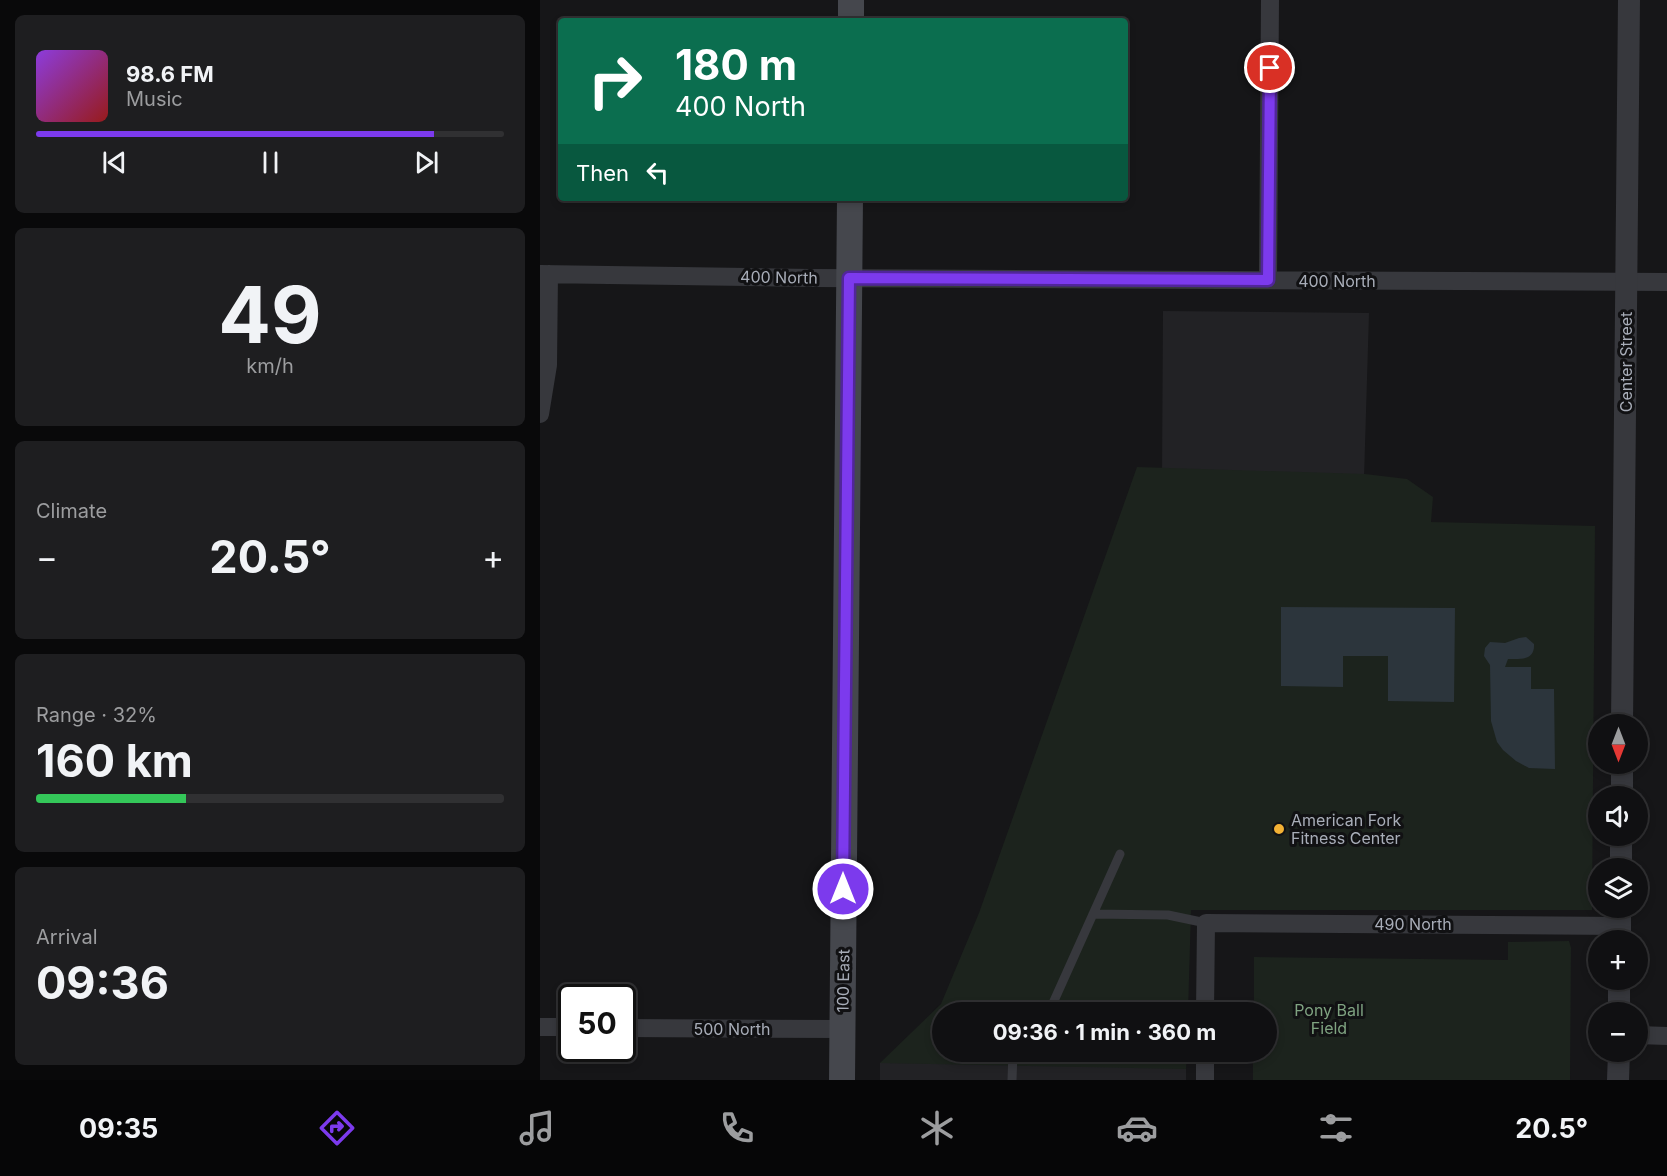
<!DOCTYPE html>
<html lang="en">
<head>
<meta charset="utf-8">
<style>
	:root { --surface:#101012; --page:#1e1e20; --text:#f1f3f6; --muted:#9c9d9f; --line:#303032; --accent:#7c3aed }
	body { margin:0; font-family:Inter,sans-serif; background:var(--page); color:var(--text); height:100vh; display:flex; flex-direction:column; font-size:22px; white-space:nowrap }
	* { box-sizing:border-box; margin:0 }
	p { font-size:20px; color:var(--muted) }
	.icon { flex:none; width:33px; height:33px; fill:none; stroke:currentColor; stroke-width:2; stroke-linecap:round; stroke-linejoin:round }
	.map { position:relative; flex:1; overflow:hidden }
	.drawer { display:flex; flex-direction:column; gap:15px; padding:15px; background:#09090a; width:540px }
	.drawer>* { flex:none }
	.guide { position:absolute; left:18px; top:18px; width:570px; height:183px; border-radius:6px; box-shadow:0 3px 9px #0003,0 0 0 2px var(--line); background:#0b6e4f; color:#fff; overflow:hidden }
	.needle { width:39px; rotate:180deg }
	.controls { position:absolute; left:1048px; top:714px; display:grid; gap:12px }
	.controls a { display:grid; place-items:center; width:60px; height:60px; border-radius:50%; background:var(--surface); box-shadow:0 3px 9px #0003,0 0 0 2px var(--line); font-size:30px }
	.speed { position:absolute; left:18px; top:984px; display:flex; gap:12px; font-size:30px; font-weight:700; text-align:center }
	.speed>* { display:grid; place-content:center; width:78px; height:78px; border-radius:50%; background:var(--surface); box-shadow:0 3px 9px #0003,0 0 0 2px var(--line); line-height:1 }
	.speed .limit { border:3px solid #111; border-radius:9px; background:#fff; color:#111 }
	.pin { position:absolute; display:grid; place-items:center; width:51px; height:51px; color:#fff; margin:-26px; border:3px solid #fff; border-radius:50%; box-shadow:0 2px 6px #0007 }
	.me { position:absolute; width:66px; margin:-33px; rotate:0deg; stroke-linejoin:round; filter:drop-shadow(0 0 4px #0008) }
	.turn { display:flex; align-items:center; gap:21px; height:126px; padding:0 18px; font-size:27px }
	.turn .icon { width:78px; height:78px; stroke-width:2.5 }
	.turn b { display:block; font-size:42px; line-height:51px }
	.then { display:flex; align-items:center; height:57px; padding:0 18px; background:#0003; gap:12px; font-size:22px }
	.big { font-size:45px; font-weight:700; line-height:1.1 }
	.drawer .tile { flex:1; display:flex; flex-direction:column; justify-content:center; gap:9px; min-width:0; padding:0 21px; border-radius:9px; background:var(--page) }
	.drawer .dial { align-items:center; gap:0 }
	.dial b { font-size:78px; line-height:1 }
	.song { display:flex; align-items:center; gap:18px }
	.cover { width:72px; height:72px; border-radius:9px; background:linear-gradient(135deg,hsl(270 70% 55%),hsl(0 70% 35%)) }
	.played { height:6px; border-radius:3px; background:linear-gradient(90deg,var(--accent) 85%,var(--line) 85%) }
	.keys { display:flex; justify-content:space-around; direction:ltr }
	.heat { display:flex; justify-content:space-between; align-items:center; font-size:33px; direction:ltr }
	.charge { height:9px; border-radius:4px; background:linear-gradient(90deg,#34c759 32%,var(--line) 0) }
	.trip { position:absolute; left:392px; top:1002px; width:345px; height:60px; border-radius:30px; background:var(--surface); box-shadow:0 3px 9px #0003,0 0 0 2px var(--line); font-weight:700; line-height:60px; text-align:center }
	.tabs { display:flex; height:96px; justify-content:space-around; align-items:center; background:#060607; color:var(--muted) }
	.tabs .icon { width:42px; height:42px }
	.tabs .active { color:var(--accent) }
	.tabs b { font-size:27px; color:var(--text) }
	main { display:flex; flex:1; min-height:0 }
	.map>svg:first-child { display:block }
	.built { fill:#222225 }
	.green { fill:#1c231d }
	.water { fill:#2c353c }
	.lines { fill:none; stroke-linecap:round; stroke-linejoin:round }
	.service { stroke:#37383d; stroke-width:9 }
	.minor { stroke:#37383d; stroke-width:18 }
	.tertiary { stroke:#37383d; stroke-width:22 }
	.secondary { stroke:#45474d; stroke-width:26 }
	.route-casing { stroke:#51269a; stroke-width:15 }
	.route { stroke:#7c3aed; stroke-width:10 }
	.poi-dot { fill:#f2b134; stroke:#111113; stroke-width:2 }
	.labels { text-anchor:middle; stroke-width:6; stroke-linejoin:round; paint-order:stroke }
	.street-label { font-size:16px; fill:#a8adb8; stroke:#111113 }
	.poi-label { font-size:16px; fill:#a8adb8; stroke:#111113; text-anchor:start }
	.park-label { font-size:16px; fill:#7fa381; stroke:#111113 }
</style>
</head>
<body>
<main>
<section class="drawer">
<div class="tile">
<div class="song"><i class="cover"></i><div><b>98.6 FM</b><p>Music</p></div></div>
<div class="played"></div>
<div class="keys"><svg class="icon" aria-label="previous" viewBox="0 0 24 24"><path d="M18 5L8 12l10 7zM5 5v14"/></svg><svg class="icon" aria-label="pause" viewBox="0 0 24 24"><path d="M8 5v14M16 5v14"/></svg><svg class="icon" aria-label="next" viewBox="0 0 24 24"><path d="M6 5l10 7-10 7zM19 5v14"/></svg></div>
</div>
<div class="tile dial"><b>49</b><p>km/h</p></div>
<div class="tile"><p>Climate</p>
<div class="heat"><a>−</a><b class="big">20.5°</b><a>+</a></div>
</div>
<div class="tile"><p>Range · 32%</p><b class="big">160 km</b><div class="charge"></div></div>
<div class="tile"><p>Arrival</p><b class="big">09:36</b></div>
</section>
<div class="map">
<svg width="1127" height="1080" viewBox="0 0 1127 1080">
	<rect width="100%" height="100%" fill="#161618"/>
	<path class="built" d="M 623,311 L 829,313 L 824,478 L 622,476 Z
		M 340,1063 L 646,1064 L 646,1080 L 340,1080 Z"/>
	<path class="green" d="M 597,467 L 825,474 L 867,479 L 893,497 L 891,522 L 1055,526 L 1052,910 L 651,910 L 648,1012 L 402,1012 L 402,1052 L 647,1052 L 646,1069 L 340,1063 L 401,1004 L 439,913 Z
		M 1029,941 L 1031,948 L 1030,1080 L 713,1080 L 713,1052 L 726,1052 L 726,1012 L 714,1012 L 714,957 L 968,960 L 968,942 Z"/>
	<path class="water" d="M 741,607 L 915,608 L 914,702 L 848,701 L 848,656 L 803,656 L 803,687 L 741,686 Z
		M 986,637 L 994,644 C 995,661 980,659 968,659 L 965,667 L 991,667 L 991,689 L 1014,689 L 1015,769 L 989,768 L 976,761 L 963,750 L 957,742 L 951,721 L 950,665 L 944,656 L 945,648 L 950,642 L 965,643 L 979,638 Z"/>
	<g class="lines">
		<path class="service" d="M 553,914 L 628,915 L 666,923
			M 509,1012 L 580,854
			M 472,1080 L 473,1052"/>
		<path class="minor" d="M 0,274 L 271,278 L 1127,282
			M 728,280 L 730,0
			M 0,414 L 8,365 L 9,274
			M 665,1012 L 666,923 L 1080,926
			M 0,1027 L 32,1027
			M 82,1028 L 302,1029
			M 1098,1035 L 1127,1036
			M 665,1080 L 665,1052"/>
		<path class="tertiary" d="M 1082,724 L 1089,0
			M 1082,796 L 1082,764
			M 1081,868 L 1081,836
			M 1080,940 L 1080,908
			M 1079,1012 L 1079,980
			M 1078,1080 L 1079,1052"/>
		<path class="secondary" d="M 311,21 L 311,0
			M 302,1080 L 310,198"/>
	</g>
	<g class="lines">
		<g class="route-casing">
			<path id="route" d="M 303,889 L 309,278 L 728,280 L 730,68"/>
		</g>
		<use href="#route" class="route"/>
	</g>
	<circle class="poi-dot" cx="739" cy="829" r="6"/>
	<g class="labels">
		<g class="street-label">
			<text transform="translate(239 277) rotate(1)" y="6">400 North</text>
			<text x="797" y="287">400 North</text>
			<text transform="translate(1086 362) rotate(-90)" y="6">Center Street</text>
			<text x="873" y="930">490 North</text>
			<text transform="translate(303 981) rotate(-89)" y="6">100 East</text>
			<text x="192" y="1035">500 North</text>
		</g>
		<g class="poi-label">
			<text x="751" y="826">American Fork<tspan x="751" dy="18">Fitness Center</tspan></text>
		</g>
		<g class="park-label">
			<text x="789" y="1016">Pony Ball<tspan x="789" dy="18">Field</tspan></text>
		</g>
	</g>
</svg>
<div class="controls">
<a><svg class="needle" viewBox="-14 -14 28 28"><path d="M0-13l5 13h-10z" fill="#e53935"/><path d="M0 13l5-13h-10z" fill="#9c9d9f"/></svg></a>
<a><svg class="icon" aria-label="sound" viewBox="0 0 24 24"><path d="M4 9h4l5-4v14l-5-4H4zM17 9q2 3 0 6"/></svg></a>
<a><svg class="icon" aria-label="layers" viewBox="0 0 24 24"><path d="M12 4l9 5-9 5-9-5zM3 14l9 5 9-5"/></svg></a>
<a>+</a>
<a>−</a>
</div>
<div class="speed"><div class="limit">50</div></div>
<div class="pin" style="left:730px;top:68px;background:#d93025"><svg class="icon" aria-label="arrive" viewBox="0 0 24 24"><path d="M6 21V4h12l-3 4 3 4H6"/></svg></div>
<svg class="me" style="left:303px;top:889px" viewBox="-20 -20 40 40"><circle r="17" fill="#7c3aed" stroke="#fff" stroke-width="3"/><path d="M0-11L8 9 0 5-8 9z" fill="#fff"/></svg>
<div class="trip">09:36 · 1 min · 360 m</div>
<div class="guide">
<div class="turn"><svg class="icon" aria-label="right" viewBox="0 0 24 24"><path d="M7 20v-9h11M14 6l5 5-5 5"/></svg><div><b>180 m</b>400 North</div></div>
<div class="then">Then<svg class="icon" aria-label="left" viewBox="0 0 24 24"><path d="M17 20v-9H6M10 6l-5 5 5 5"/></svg></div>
</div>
</div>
</main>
<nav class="tabs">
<b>09:35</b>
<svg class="icon active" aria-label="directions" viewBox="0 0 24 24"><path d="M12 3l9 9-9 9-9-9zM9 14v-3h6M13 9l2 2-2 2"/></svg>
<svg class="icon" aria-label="music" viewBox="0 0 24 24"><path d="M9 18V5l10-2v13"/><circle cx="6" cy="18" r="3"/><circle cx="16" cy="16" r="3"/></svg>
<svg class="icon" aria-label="phone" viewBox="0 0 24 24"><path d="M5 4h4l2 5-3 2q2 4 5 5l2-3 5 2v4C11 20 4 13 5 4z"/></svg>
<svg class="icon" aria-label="climate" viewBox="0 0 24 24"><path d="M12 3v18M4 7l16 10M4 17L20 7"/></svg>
<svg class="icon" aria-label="car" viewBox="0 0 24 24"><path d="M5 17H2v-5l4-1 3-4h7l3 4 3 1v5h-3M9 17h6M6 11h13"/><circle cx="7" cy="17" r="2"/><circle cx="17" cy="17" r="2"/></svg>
<svg class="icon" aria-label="filters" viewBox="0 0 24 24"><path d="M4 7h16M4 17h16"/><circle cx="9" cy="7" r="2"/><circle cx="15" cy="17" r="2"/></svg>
<b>20.5°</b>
</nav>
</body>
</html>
